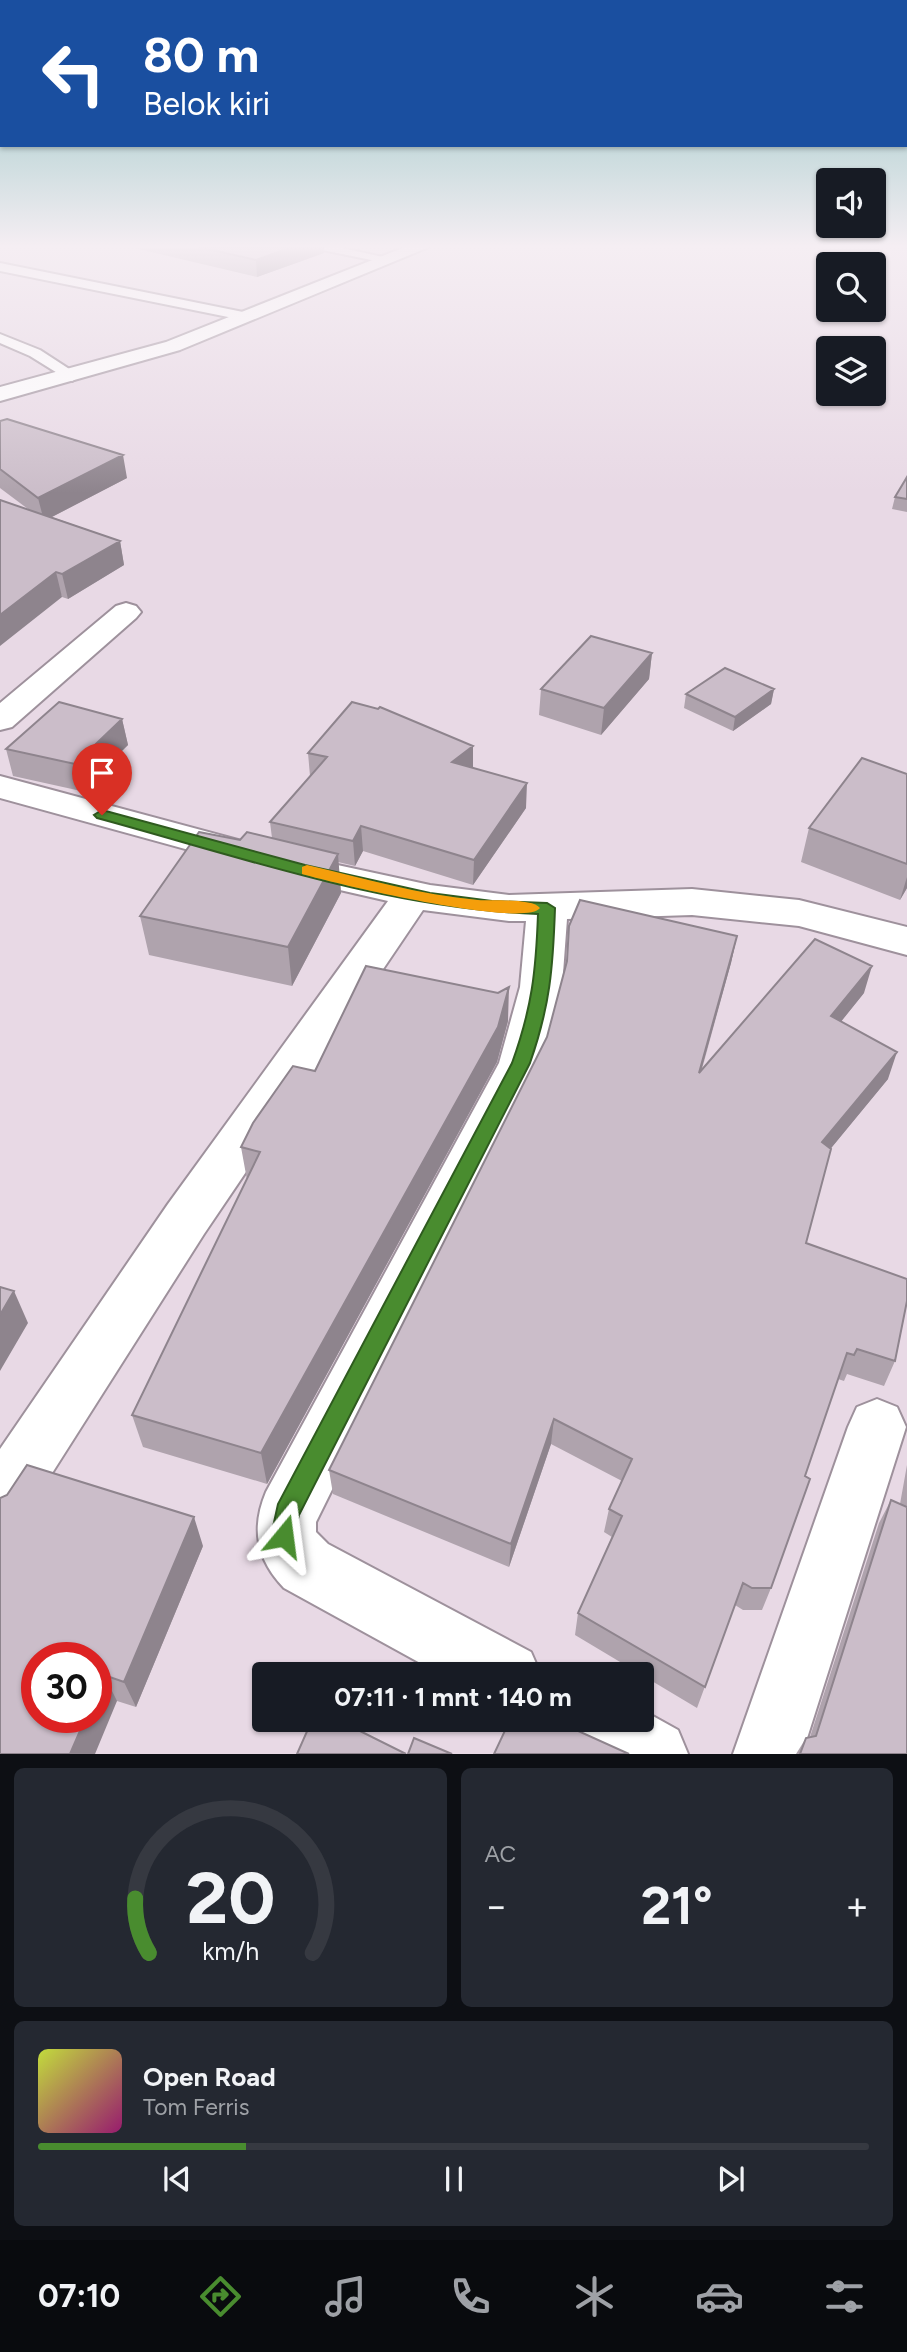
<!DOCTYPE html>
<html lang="id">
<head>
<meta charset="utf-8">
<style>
	:root { --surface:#171b24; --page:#242831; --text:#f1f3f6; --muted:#9ea1a6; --line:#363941; --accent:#498c2f }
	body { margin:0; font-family:Figtree,sans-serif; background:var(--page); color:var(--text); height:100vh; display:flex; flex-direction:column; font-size:26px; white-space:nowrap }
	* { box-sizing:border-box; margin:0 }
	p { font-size:23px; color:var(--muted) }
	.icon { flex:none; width:38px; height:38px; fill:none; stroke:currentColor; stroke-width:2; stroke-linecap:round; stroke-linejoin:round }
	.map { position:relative; height:1754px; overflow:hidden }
	.sheet { display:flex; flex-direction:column; gap:14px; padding:14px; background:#0d0f14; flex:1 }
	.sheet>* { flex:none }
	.banner { position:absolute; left:0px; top:0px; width:908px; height:147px; box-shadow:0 2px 5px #0004; background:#1a4fa0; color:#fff; overflow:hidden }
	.controls { position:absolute; left:816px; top:168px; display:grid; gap:14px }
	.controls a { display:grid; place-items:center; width:70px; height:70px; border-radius:7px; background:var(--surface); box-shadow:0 2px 5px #0004; font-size:35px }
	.speed { position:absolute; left:21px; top:1642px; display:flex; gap:14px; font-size:35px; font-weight:700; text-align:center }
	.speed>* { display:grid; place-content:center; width:91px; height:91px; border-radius:50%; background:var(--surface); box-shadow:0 2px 5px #0004; line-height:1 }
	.speed .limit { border:10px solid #d22; background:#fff; color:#111 }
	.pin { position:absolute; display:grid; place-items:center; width:60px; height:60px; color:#fff; margin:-72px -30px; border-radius:50% 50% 50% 0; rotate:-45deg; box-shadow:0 0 7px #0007 }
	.pin .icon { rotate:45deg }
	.me { position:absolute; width:77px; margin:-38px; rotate:16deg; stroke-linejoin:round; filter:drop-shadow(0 0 5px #0008) }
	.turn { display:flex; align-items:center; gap:24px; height:147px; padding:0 28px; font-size:32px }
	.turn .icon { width:91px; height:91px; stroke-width:2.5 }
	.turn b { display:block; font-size:49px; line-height:60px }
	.big { font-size:52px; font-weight:700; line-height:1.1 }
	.sheet .tile { flex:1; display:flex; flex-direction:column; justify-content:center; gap:10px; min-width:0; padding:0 24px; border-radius:10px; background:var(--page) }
	.sheet .dial { align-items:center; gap:0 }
	.dial svg { height:182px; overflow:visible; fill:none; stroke:var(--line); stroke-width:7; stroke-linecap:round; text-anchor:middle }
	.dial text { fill:var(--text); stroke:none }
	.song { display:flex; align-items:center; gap:21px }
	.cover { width:84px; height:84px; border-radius:10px; background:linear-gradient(135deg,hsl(70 70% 55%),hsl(320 70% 35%)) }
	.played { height:7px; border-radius:4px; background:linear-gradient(90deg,var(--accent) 25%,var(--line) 25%) }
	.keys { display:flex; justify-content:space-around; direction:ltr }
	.heat { display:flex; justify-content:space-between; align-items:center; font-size:38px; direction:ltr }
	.sheet .tiles { flex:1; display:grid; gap:14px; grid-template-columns:1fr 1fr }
	.tile:last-child { grid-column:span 2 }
	.trip { position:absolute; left:252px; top:1662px; width:402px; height:70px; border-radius:7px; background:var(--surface); box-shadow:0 2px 5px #0004; font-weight:700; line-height:70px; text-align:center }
	.tabs { display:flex; height:112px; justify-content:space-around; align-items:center; background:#090b0e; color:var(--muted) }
	.tabs .icon { width:49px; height:49px }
	.tabs .on { color:var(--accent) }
	.tabs b { font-size:32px; color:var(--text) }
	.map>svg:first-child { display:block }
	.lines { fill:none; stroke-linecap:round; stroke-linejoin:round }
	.lane-casing { stroke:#9e919c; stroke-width:4 }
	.street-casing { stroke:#9e919c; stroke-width:4 }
	.lane { fill:#fff; fill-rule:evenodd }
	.street { fill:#fff; fill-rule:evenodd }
	.wall { fill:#afa3ad }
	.shaded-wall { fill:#8e848d }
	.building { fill:#cbbdc9; stroke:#8e848d; stroke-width:2 }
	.route { fill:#498c2f; stroke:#2f5b1f; stroke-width:2 }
	.slow { fill:#f59e0b }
</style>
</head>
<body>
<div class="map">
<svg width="907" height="1754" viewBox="0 0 907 1754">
	<rect width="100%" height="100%" fill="#e8d9e5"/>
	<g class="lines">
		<g class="lane-casing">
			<path id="lane" d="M 308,247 L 338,247 L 392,259 L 386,263 Z
				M 0,263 L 248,313 L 255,317 L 248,321 L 0,271 Z
				M 0,334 L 40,350 L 80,376 L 72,381 L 67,379 L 30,356 L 0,343 Z"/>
		</g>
		<g class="street-casing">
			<path id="street" d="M 405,247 L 429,247 L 180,350 L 0,401 L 0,387 L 166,342 Z
				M 126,603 L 136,606 L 141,612 L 136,618 L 12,727 L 0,730 L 0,703 L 116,606 Z
				M 0,776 L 305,858 L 430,885 L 509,895 L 692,889 L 799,900 L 907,927 L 907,955 L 799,926 L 692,915 L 567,919 L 562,987 L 543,1063 L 316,1522 L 316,1532 L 328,1544 L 531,1652 L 541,1675 L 442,1675 L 284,1588 C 256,1559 251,1528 266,1492 L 499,1063 L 520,987 L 526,921 L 509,921 L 423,910 L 204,1234 L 21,1522 L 0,1531 L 0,1449 L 168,1204 L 388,901 L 305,882 L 0,798 Z
				M 877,1399 L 897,1407 L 906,1427 L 802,1754 L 733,1754 L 848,1427 L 857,1407 Z
				M 642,1710 L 678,1730 L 688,1754 L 585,1754 L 568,1744 L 558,1720 L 642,1720 Z"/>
		</g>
		<use href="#lane" class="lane"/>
		<use href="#street" class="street"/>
	</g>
	<path class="wall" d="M 130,247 L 324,247 L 324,253 L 257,277 Z
		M 0,421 L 127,478 L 52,517 L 120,541 L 124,565 L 68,599 L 62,597 L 28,509 L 0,488 Z
		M 907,477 L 907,512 L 892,509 L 895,497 Z
		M 652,653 L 649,679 L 601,735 L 539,715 L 541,689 Z
		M 774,689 L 771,704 L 733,731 L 684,708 L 686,694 Z
		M 122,719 L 128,745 L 81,791 L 13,776 L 6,749 Z
		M 308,753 L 473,768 L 526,808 L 473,885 L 363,851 L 355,866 L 338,862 L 341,893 L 292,986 L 149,955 L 140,916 L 240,840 L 272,838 L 270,822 L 310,776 Z
		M 907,774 L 907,888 L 900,900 L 801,862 L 809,828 Z
		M 737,936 L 731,963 L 702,1069 L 864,993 L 841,1021 L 888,1079 L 830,1149 L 806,1243 L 895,1361 L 884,1386 L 847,1374 L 844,1381 L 838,1379 L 805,1476 L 771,1588 L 762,1610 L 743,1610 L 735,1605 L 697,1708 L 575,1635 L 578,1613 L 612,1537 L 604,1532 L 609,1509 L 622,1481 L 551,1444 L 509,1567 L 333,1494 L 329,1470 Z
		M 508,1021 L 497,1062 L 267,1484 L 143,1447 L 132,1415 L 247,1180 L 241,1147 L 315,1071 Z
		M 907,1465 L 907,1754 L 796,1754 L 806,1738 L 810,1737 L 879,1523 L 891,1500 L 900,1504 Z
		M 203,1546 L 136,1707 L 117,1701 L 0,1754 Z"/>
	<path class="shaded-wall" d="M 292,247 L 324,247 L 324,253 L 257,277 L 256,260 Z
		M 123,455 L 127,478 L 44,521 L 38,498 Z
		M 120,541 L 124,565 L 68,599 L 62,574 Z
		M 56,572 L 62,597 L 0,646 L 0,615 Z
		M 652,653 L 649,679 L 601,735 L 604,708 Z
		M 774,689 L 771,704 L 733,731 L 735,717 Z
		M 122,719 L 128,745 L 81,791 L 75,764 Z
		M 473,746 L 473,770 L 452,762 Z
		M 527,783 L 526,808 L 473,885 L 474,860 Z
		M 361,826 L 363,851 L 355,866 L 353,841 Z
		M 338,854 L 341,893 L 292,986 L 288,947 Z
		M 907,877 L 907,888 L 900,900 Z
		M 737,936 L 731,963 L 693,1099 L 699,1073 Z
		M 872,966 L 864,993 L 824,1043 L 831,1016 Z
		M 509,987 L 508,1021 L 497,1062 L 267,1484 L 261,1453 Z
		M 897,1052 L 888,1079 L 814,1169 L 822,1142 Z
		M 14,1291 L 28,1323 L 0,1371 L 0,1315 Z
		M 554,1419 L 551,1444 L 509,1567 L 511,1544 Z
		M 194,1517 L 203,1546 L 136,1707 L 124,1682 Z
		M 104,1675 L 117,1701 L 95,1754 L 70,1754 L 86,1717 L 96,1717 L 96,1694 Z"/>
	<path class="building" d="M 199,247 L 292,247 L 256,260 Z
		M 7,419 L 123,455 L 38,498 L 0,469 L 0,421 Z
		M 907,477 L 907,499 L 895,497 Z
		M 0,500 L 120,541 L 62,574 L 56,572 L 0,615 Z
		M 591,636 L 652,653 L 604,708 L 541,689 Z
		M 725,668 L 774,689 L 735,717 L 686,694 Z
		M 59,702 L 122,719 L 75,764 L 6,749 Z
		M 352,702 L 378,709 L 380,707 L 473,746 L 452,762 L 527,783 L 474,860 L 361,826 L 353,841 L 270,822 L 327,757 L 308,753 Z
		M 862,758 L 907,774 L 907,864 L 809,828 Z
		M 199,832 L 240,840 L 247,832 L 338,854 L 288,947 L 140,916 Z
		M 580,900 L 737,936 L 699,1073 L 815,939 L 872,966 L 831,1016 L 897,1052 L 822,1142 L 831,1149 L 806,1243 L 907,1279 L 907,1301 L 895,1361 L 857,1349 L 854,1355 L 847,1353 L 805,1476 L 810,1479 L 771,1588 L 752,1588 L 743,1583 L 705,1687 L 578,1613 L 622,1516 L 609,1509 L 632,1459 L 554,1419 L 511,1544 L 329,1470 L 547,1037 L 567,961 L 569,926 Z
		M 366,966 L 498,993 L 509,987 L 498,1027 L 261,1453 L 132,1415 L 260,1152 L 241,1147 L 253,1123 L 293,1066 L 315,1071 Z
		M 0,1287 L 14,1291 L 0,1315 Z
		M 27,1465 L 194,1517 L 124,1682 L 104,1675 L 96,1694 L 96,1657 L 37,1657 L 37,1717 L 86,1717 L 70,1754 L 0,1754 L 0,1498 L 7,1495 Z
		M 891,1500 L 907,1507 L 907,1754 L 800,1754 L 806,1738 L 816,1736 Z
		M 312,1720 L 338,1720 L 406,1754 L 297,1754 Z
		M 510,1720 L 554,1720 L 629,1754 L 494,1754 Z
		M 414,1738 L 452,1754 L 408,1754 Z"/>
	<linearGradient id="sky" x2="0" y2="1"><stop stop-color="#83bdbb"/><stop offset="0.5" stop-color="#f5eef3"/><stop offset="1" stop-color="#f5eef3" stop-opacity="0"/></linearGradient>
	<rect width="907" height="493" fill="url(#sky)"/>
	<path class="route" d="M 102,810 L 305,865 L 430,893 L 492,901 L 547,903 L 555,908 C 553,968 550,1006 530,1063 L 299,1515 L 292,1545 L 284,1548 L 275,1545 L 271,1536 L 278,1504 L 512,1063 C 532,1008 536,971 538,914 C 388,909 241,857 97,818 L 94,815 Z"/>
	<path class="slow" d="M 307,865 C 363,878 420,895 478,900 C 492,901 533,898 540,908 C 524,929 333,883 302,874 L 302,867 Z"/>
</svg>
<div class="controls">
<a><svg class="icon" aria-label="sound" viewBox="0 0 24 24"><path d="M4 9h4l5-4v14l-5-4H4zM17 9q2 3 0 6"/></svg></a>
<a><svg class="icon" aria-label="search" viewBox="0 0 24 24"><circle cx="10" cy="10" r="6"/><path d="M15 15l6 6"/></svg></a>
<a><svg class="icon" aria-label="layers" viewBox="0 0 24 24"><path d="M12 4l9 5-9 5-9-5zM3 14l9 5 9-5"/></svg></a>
</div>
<div class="speed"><div class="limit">30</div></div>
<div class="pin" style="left:102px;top:815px;background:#d93025"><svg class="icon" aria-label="arrive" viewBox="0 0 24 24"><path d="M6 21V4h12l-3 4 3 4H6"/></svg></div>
<svg class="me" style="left:284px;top:1536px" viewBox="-20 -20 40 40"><path d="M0-17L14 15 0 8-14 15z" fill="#498c2f" stroke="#fff" stroke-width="4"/></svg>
<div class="trip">07:11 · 1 mnt · 140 m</div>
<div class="banner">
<div class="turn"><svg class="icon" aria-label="left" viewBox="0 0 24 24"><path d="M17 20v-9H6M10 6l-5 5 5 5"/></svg><div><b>80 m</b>Belok kiri</div></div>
</div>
</div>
<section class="sheet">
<div class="tiles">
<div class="tile dial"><svg viewBox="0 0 100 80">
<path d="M14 69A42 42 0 1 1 86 69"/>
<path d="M14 69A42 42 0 0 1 8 45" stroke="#498c2f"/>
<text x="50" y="56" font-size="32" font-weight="700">20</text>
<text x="50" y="72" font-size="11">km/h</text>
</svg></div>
<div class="tile"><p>AC</p>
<div class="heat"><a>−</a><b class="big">21°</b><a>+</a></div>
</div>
<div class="tile">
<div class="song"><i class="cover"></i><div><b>Open Road</b><p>Tom Ferris</p></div></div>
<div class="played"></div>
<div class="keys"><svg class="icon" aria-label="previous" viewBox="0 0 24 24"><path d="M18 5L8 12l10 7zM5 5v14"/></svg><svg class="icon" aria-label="pause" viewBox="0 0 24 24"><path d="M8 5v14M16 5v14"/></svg><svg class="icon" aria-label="next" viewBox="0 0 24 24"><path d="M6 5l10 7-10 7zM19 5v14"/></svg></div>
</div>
</div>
</section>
<nav class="tabs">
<b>07:10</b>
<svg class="icon on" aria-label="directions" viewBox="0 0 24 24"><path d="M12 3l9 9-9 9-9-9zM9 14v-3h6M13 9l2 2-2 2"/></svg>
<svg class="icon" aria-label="music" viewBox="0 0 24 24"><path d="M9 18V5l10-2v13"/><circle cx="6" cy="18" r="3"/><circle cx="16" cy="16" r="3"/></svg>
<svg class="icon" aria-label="phone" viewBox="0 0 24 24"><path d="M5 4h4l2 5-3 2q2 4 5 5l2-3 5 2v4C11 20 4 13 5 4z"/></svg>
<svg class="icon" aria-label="climate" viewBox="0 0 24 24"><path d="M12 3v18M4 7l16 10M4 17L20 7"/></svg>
<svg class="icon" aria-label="car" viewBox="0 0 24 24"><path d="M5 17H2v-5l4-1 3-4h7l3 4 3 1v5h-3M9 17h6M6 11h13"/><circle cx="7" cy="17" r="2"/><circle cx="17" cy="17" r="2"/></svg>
<svg class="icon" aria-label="filters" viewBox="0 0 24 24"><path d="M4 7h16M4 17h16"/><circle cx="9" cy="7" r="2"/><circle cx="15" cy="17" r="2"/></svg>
</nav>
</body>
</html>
